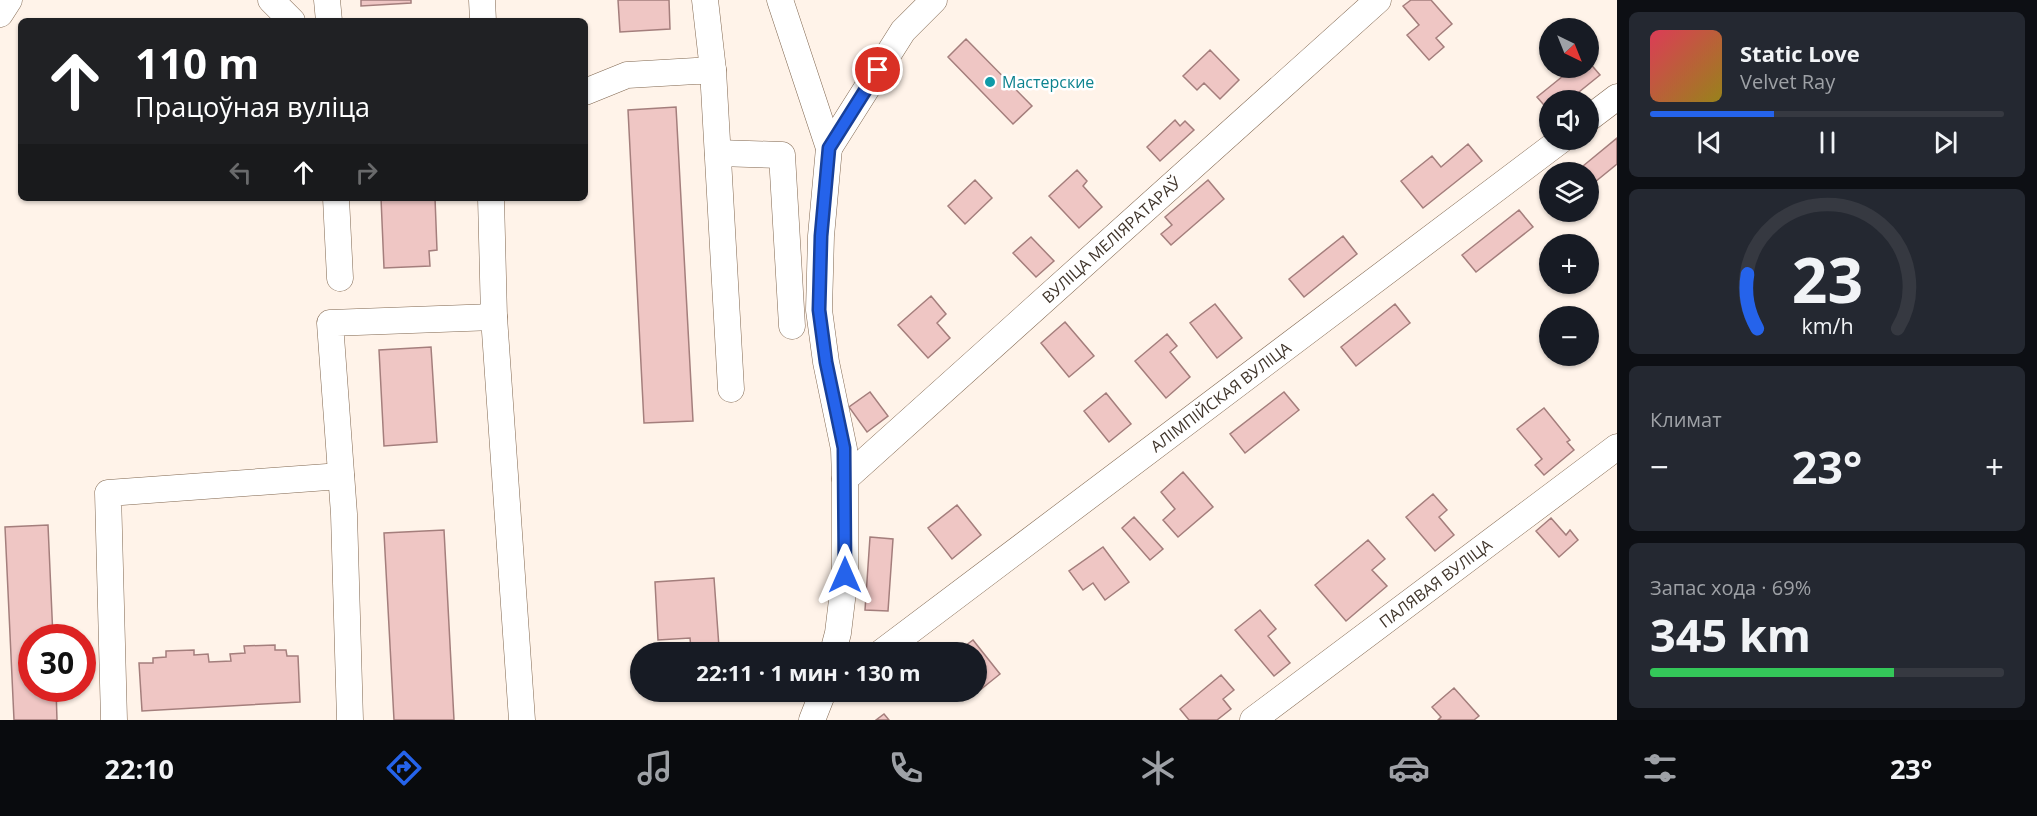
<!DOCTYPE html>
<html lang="ru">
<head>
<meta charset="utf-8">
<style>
	:root { --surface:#171b24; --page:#242831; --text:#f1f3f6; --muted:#9ea1a6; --line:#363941; --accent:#2563eb }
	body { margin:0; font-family:"Open Sans",sans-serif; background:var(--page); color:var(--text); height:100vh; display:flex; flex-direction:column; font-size:22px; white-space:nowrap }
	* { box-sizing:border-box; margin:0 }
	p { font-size:20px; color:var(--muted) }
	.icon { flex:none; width:33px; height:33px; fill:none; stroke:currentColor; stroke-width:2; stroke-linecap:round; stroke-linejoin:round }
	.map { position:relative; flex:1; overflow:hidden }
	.panel { display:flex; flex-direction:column; gap:12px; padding:12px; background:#0d0f14; width:420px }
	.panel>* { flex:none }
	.hud { position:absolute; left:18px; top:18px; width:570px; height:183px; border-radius:9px; box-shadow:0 2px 4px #0004; background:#202124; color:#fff; overflow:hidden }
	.needle { width:39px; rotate:137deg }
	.tools { position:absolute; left:1539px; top:18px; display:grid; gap:12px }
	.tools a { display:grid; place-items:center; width:60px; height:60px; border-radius:50%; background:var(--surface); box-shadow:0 2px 4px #0004; font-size:30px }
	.speed { position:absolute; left:18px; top:624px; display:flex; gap:12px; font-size:30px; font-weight:700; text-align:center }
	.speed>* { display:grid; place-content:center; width:78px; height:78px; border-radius:50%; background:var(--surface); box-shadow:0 2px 4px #0004; line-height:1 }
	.speed .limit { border:9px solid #d22; background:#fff; color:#111 }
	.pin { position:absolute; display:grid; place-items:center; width:51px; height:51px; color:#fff; margin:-26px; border:3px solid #fff; border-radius:50%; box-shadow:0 2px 6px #0007 }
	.me { position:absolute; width:66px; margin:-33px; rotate:0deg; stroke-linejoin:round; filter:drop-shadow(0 0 4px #0008) }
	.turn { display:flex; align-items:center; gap:21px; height:126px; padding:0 18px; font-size:27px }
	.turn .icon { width:78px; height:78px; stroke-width:2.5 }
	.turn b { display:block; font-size:42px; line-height:51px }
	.lanes { display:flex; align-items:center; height:57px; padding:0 18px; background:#0003; justify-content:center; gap:30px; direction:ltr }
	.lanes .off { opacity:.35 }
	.big { font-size:45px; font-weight:700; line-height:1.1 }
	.panel .tile { flex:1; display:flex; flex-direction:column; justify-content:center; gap:9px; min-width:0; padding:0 21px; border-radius:9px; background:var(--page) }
	.panel .dial { align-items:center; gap:0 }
	.dial svg { height:156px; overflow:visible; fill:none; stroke:var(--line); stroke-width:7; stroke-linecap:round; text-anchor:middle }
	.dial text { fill:var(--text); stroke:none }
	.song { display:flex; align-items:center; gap:18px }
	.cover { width:72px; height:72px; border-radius:9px; background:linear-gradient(135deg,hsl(350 70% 55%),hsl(50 70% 35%)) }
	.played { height:6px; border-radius:3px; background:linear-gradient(90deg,var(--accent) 35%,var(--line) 35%) }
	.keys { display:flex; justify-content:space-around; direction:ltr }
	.heat { display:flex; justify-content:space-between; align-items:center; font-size:33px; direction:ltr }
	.charge { height:9px; border-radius:4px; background:linear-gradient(90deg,#34c759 69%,var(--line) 0) }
	.trip { position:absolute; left:630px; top:642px; width:357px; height:60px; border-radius:30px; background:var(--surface); box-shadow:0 2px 4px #0004; font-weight:700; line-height:60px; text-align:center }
	.menu { display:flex; height:96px; justify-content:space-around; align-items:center; background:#090b0e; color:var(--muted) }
	.menu .icon { width:42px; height:42px }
	.menu .selected { color:var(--accent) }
	.menu b { font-size:27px; color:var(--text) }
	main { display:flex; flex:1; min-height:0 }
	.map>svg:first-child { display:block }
	.building { fill:#efc6c4; stroke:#a47e7c; stroke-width:1.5 }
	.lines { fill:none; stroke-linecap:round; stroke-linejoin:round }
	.minor-casing { stroke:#806750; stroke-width:27 }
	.minor { stroke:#fff; stroke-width:26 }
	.route-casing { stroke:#184099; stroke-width:15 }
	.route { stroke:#2563eb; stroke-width:10 }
	.culture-dot { fill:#0f9aa8; stroke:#fff; stroke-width:2 }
	.labels { text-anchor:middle; stroke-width:5; stroke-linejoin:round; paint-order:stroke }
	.culture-label { font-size:16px; fill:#0d838f; stroke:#fff; text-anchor:start }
	.street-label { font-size:16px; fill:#40352b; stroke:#fff }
</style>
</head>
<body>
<main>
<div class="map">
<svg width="1617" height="720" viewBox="0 0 1617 720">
	<rect width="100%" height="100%" fill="#fff3e9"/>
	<path class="building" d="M 361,0 L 411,0 L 411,3 L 361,6 Z
		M 618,0 L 669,0 L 670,29 L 620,32 Z
		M 1411,0 L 1431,0 L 1452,24 L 1436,38 L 1444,47 L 1429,60 L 1407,35 L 1419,25 L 1403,6 Z
		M 966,39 L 1032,106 L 1013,124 L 948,57 Z
		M 1210,50 L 1239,80 L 1220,99 L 1204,83 L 1197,90 L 1183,76 Z
		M 1588,61 L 1600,75 L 1569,100 L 1550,100 L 1550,112 L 1537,97 L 1573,68 L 1588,68 Z
		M 676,107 L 693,421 L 644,423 L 628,110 Z
		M 1175,120 L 1180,126 L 1185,121 L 1194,130 L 1160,161 L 1147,147 Z
		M 1617,138 L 1617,164 L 1595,182 L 1583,166 Z
		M 1468,144 L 1482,161 L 1423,208 L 1401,181 L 1432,156 L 1441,167 Z
		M 1077,170 L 1087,181 L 1083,186 L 1102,207 L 1079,228 L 1049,196 Z
		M 975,180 L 992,198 L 965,224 L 948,206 Z
		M 1208,180 L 1224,199 L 1171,245 L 1161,234 L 1172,225 L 1165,217 Z
		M 381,198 L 435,198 L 437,250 L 429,251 L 430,266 L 384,268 Z
		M 1519,210 L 1533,227 L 1476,272 L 1462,255 Z
		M 1343,236 L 1357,254 L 1304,297 L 1289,279 Z
		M 1031,237 L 1054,261 L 1036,277 L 1013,253 Z
		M 931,296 L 946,314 L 937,323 L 950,338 L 928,358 L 898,325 Z
		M 1215,304 L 1242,338 L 1217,358 L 1190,323 Z
		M 1395,304 L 1410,323 L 1356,366 L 1341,347 Z
		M 1065,322 L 1094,356 L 1069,377 L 1041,343 Z
		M 1167,334 L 1177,346 L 1170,352 L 1190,377 L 1166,398 L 1135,361 Z
		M 431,347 L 437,442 L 384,446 L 379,350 Z
		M 870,392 L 888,416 L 867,432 L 849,407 Z
		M 1284,392 L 1299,410 L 1245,453 L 1230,434 Z
		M 1106,393 L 1131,424 L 1109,442 L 1084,411 Z
		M 1544,408 L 1570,440 L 1567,442 L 1574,450 L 1544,475 L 1535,465 L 1542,459 L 1517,429 Z
		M 1183,472 L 1213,507 L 1178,537 L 1163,520 L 1175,509 L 1161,492 Z
		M 1433,494 L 1447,510 L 1439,517 L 1454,535 L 1435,551 L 1406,517 Z
		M 957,505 L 981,535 L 952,559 L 928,528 Z
		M 1134,517 L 1163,549 L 1150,560 L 1122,528 Z
		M 1551,518 L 1566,535 L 1570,530 L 1578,540 L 1559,557 L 1536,531 Z
		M 48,525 L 53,638 L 32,638 L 32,688 L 56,688 L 57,720 L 14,720 L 5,527 Z
		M 444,530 L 454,720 L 394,720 L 384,533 Z
		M 870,537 L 893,539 L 888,611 L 865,610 Z
		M 1368,540 L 1385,559 L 1372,570 L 1387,586 L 1346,621 L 1315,585 Z
		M 1103,547 L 1129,582 L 1105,600 L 1093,583 L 1083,590 L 1069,571 Z
		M 714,578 L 719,647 L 691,649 L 690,638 L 658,640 L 655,582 Z
		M 1260,610 L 1276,629 L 1268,636 L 1290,663 L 1274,676 L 1235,630 Z
		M 973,640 L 1000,674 L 975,694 L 973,692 L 976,692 L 976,652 L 957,652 Z
		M 275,645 L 275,650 L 286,650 L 287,656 L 298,656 L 300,702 L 142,711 L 139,663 L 153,663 L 153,658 L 166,657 L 166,651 L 194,650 L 194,655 L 208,654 L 209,662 L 231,661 L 230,654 L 245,653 L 244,646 Z
		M 1221,675 L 1234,690 L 1223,699 L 1231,709 L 1217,720 L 1189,720 L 1180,709 Z
		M 1454,688 L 1479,716 L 1474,720 L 1438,720 L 1441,717 L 1432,707 Z
		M 884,714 L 889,720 L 876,720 Z"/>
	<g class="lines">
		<g class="minor-casing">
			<g id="minor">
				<path d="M 271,0 L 292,21"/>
				<path d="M 327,0 L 329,21"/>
				<path d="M 482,0 L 483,21"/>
				<path d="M 705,0 L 713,70"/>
				<path d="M 780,0 L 829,148 L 821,236 L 819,310 L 826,362 L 844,449 L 845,479 L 845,575 L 838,633 L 833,652"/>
				<path d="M 0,14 L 9,0"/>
				<path d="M 585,92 L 627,75 L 713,70 L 731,389"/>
				<path d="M 1588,119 L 1617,97"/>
				<path d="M 829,148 L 903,31 L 934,0"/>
				<path d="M 718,153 L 782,155 L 792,326"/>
				<path d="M 336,198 L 340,278"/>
				<path d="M 491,198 L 494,317 L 522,720"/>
				<path id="s1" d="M 845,479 L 1378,0"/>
				<path id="s2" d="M 882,652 L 1561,140"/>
				<path d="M 114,720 L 108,493 L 341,476"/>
				<path d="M 350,720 L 344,514 L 330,323 L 494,317"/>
				<path d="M 812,720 L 823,692"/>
				<path id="s3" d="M 1253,720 L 1617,447"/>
			</g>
		</g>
		<use href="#minor" class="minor"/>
	</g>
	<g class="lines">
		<g class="route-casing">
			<path id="route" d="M 845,575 L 844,448 L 826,362 L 819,310 L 821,236 L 829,148 L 878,70"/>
		</g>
		<use href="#route" class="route"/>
	</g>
	<circle class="culture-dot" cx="990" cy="82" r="6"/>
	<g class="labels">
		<g class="culture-label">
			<text x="1002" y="88">Мастерские</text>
		</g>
		<g class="street-label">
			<text dy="6" stroke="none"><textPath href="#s1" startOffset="358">ВУЛІЦА МЕЛІЯРАТАРАЎ</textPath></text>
			<text dy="6" stroke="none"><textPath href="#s2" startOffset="424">АЛІМПІЙСКАЯ ВУЛІЦА</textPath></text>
			<text dy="6" stroke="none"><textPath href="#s3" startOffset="228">ПАЛЯВАЯ ВУЛІЦА</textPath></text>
		</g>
	</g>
</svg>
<div class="tools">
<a><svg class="needle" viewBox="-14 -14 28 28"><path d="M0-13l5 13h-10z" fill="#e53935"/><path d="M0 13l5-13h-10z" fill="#9ea1a6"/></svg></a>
<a><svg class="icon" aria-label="sound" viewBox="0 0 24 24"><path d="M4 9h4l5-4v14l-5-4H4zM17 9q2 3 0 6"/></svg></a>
<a><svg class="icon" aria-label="layers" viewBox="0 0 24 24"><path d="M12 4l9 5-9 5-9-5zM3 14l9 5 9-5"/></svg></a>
<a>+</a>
<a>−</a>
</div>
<div class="speed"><div class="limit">30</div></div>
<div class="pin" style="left:878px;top:70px;background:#d93025"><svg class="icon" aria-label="arrive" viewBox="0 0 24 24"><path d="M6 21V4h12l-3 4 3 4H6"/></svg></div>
<svg class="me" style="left:845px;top:575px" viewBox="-20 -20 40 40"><path d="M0-17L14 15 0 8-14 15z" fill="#2563eb" stroke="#fff" stroke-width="4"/></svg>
<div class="trip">22:11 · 1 мин · 130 m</div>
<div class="hud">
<div class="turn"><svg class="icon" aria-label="ahead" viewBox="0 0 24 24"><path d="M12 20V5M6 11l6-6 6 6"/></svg><div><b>110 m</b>Працоўная вуліца</div></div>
<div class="lanes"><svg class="icon off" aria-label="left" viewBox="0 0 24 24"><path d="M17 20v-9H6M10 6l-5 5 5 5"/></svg><svg class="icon" aria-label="ahead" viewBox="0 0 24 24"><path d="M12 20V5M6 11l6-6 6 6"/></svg><svg class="icon off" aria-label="right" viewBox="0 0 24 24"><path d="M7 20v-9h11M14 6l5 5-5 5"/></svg></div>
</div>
</div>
<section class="panel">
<div class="tile">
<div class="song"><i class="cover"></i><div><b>Static Love</b><p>Velvet Ray</p></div></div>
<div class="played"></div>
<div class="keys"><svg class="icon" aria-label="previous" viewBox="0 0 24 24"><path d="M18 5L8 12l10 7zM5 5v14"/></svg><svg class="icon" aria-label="pause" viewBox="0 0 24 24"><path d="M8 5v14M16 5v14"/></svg><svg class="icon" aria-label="next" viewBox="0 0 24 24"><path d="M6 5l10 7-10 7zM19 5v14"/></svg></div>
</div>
<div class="tile dial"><svg viewBox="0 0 100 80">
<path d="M14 69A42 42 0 1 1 86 69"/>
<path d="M14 69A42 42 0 0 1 9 41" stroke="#2563eb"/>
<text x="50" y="56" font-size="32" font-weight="700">23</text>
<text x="50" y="72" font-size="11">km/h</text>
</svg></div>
<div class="tile"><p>Климат</p>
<div class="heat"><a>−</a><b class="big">23°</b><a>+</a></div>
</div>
<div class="tile"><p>Запас хода · 69%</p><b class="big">345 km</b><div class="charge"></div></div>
</section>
</main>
<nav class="menu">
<b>22:10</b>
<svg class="icon selected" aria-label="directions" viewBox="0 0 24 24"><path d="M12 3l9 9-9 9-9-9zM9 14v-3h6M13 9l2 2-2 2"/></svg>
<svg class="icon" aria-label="music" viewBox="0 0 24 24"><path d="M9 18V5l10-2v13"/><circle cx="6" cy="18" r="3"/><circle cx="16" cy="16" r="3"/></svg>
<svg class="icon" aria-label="phone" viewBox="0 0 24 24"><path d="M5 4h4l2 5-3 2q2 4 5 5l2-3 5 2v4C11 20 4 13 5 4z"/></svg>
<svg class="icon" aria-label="climate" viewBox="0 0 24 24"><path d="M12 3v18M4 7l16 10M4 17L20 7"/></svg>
<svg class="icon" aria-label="car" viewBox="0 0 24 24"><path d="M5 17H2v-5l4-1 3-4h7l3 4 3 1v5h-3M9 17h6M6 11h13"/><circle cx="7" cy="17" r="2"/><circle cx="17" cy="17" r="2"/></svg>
<svg class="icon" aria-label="filters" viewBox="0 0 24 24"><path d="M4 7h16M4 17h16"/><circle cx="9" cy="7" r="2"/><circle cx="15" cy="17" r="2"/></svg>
<b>23°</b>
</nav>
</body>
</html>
